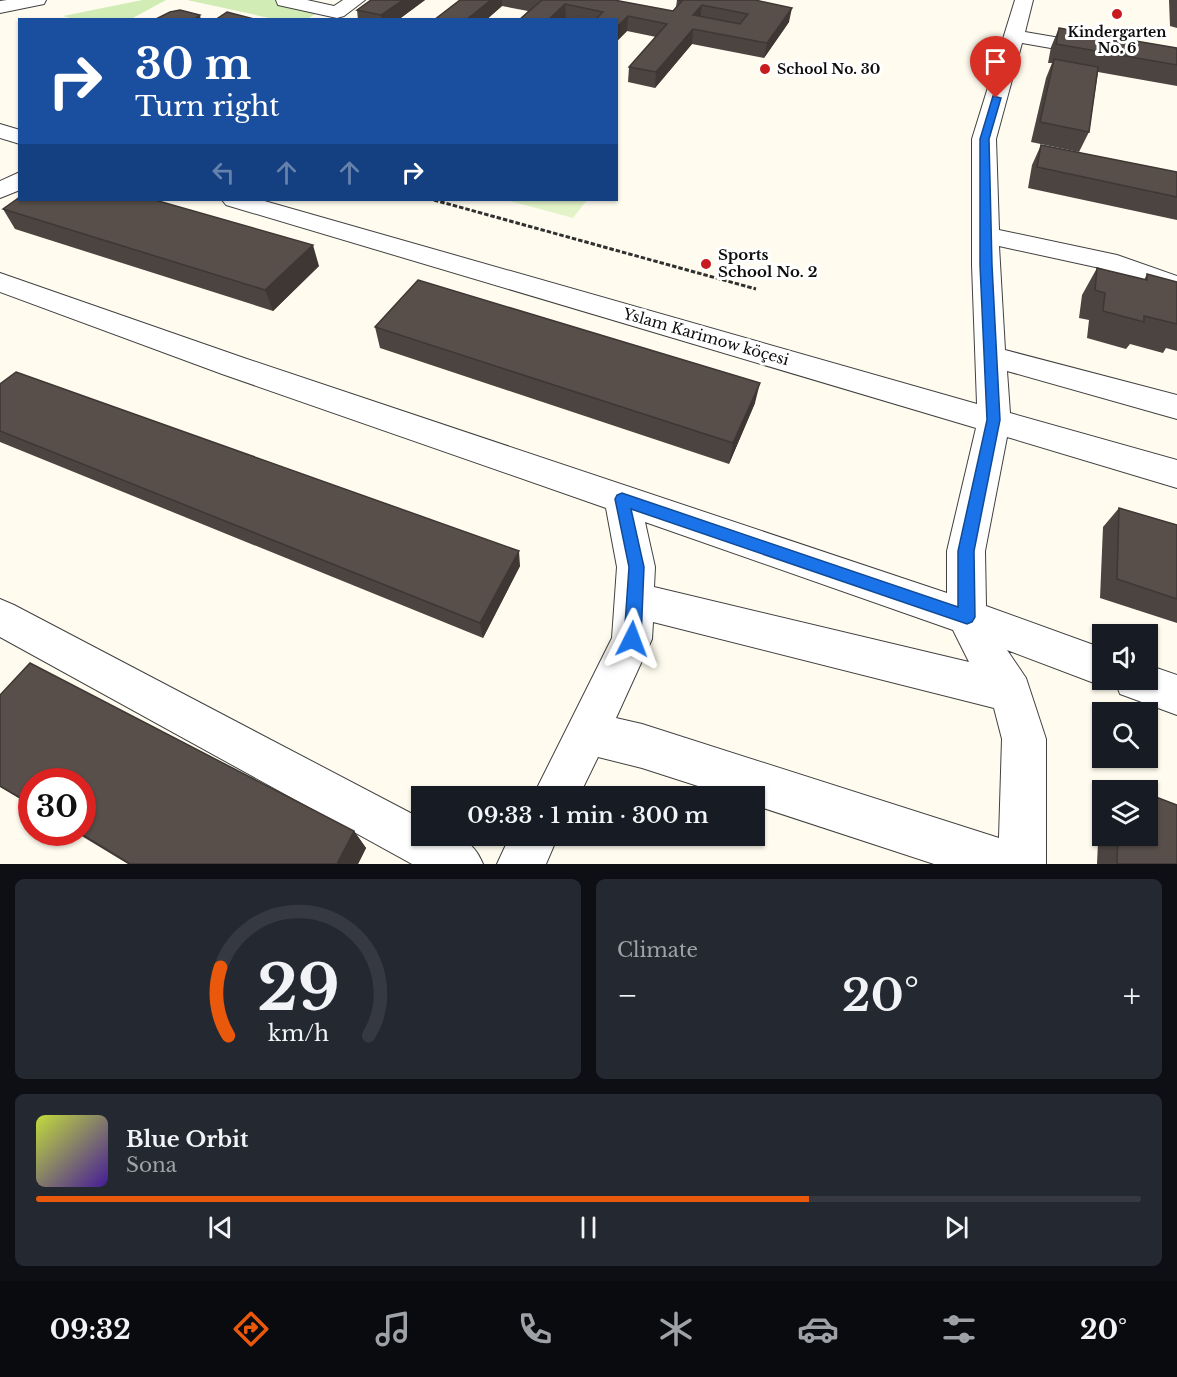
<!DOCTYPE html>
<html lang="en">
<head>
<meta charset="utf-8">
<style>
	:root { --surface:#171b24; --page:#242831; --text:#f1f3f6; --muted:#9ea1a6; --line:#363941; --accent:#ea580c }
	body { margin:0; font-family:"Libre Baskerville",serif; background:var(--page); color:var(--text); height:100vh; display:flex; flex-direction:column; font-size:22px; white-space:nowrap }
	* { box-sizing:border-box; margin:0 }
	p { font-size:20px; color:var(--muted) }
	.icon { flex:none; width:33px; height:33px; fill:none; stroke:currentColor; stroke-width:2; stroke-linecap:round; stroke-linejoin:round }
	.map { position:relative; height:864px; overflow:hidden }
	.drawer { display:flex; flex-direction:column; gap:15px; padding:15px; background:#0d0f14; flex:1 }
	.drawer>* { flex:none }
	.top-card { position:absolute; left:18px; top:18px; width:600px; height:183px; border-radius:0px; box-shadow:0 2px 4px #0004; background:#1a4fa0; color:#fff; overflow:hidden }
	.buttons { position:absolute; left:1092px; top:624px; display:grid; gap:12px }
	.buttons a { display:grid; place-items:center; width:66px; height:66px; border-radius:0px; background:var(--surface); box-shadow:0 2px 4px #0004; font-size:30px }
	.speed { position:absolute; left:18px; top:768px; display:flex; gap:12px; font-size:30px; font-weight:700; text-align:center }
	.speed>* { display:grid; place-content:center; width:78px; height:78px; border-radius:50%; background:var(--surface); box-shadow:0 2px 4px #0004; line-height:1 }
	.speed .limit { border:9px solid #d22; background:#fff; color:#111 }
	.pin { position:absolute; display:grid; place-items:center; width:51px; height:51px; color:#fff; margin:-62px -26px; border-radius:50% 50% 50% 0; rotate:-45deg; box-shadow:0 0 6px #0007 }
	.pin .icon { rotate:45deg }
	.me { position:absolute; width:66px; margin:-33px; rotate:3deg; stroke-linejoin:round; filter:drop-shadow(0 0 4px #0008) }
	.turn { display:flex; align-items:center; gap:21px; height:126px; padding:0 18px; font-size:27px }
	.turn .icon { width:78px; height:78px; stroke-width:2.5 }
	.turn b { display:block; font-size:42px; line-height:51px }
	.lanes { display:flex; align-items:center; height:57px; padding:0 18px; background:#0003; justify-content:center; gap:30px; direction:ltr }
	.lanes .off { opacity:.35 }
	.big { font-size:45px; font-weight:600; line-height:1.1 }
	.drawer .card { flex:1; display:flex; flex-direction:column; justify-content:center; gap:9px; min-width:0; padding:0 21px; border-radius:9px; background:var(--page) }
	.drawer .dial { align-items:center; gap:0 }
	.dial svg { height:156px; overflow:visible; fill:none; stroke:var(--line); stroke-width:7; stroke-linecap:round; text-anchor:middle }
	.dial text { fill:var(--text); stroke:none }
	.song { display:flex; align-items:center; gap:18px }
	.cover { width:72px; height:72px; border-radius:9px; background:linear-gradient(135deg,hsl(70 70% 55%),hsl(260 70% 35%)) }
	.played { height:6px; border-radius:3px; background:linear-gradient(90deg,var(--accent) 70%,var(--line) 70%) }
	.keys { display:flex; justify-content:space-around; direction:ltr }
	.heat { display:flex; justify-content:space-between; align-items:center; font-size:33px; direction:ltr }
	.drawer .tiles { flex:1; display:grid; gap:15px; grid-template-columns:1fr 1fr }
	.card:last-child { grid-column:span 2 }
	.trip { position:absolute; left:411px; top:786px; width:354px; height:60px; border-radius:0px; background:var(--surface); box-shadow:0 2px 4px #0004; font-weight:600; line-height:60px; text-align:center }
	.tab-bar { display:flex; height:96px; justify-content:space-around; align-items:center; background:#090b0e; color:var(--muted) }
	.tab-bar .icon { width:42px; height:42px }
	.tab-bar .current { color:var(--accent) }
	.tab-bar b { font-size:27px; color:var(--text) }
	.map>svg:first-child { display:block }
	.green { fill:#d1edb5 }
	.pitch { fill:#e3f3c8 }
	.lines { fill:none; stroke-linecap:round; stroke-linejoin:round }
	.minor-casing { stroke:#414141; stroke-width:2 }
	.path { stroke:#303030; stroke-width:3; stroke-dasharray:4.5 2; stroke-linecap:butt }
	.minor { fill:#fff; fill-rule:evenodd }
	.wall { fill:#4c4440 }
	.shaded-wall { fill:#3e3734 }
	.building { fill:#584f4a; stroke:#3e3734; stroke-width:1.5; fill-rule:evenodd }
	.route { fill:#1a73e8; stroke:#114b97; stroke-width:1.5 }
	.poi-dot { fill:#c91b1f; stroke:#fff; stroke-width:2 }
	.labels { text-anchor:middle; stroke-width:6; stroke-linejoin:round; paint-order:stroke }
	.far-poi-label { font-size:14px; font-weight:bold; fill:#0e0e0e; stroke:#fff }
	.poi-label { font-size:15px; font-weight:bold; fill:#0e0e0e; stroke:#fff; text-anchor:start }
	.street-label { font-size:15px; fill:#0e0e0e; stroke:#fff }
</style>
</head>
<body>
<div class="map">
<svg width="1177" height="864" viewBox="0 0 1177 864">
	<rect width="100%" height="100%" fill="#fffcef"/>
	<path class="green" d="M 142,0 L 166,0 L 131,19 L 78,20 L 63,16 Z
		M 187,0 L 287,0 L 324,9 L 307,19 L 274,19 Z"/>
	<path class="pitch" d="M 506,200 L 587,200 L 573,218 Z"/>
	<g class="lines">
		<g class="minor-casing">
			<path id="minor" d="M 7,0 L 46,0 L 44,4 L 0,13 L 0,1 Z
				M 276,0 L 307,0 L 334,6 L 343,0 L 365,0 L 344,16 L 337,18 L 278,5 Z
				M 1015,0 L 1033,0 L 1025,32 L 1177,58 L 1177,70 L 1022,43 L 996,139 L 999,230 L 1117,255 L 1177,276 L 1177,295 L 1100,268 L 999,246 L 1005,350 L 1177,395 L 1177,419 L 1007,371 L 1010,413 L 1177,460 L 1177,488 L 1007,437 L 985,551 L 986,606 L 1102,648 L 1102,680 L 1148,680 L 1148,665 L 1177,675 L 1177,715 L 1120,694 L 1115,681 L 1102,686 L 1007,650 L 1026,678 L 1046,739 L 1046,864 L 934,864 L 754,805 L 754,796 L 729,796 L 642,768 L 598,757 L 579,796 L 533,796 L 612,638 L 617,567 L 606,508 L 222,374 L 0,292 L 0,273 L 244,358 L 947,593 L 947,551 L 976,428 L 226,205 L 222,200 L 261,200 L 977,404 L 972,265 L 972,139 ZM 645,522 L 953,630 L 969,662 L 654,587 L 655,567 ZM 653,622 L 994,708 L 1002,739 L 999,838 L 642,724 L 616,718 L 652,639 Z
				M 0,124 L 20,130 L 20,144 L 0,138 Z
				M 20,172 L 20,190 L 0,198 L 0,181 Z
				M 0,599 L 14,605 L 422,819 L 422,836 C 452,836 470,833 483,864 L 412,864 L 0,637 Z
				M 510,836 L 558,836 L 546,864 L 497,864 Z"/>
		</g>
		<path class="path" d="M 434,200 L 756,289"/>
		<use href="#minor" class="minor"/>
	</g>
	<path class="wall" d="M 371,0 L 425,0 L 398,20 L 358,20 L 357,10 Z
		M 460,0 L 614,0 L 673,11 L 676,7 L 677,0 L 789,22 L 764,58 L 692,44 L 655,88 L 628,82 L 629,67 L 656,37 L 627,31 L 616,42 L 616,20 L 566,19 L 565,20 L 519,20 L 528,11 L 502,6 L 486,20 L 434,20 Z
		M 1169,0 L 1177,0 L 1177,28 L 1170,26 Z
		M 1059,28 L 1177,48 L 1177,86 L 1098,72 L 1089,132 L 1079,152 L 1031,142 L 1046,78 L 1052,63 L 1048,63 L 1051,47 Z
		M 1041,145 L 1177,172 L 1177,220 L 1028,188 L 1032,165 Z
		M 3,209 L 319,266 L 273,311 L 15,229 Z
		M 1097,268 L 1144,280 L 1147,274 L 1177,282 L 1177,351 L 1166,348 L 1163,353 L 1130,344 L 1126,349 L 1087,338 L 1089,320 L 1079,318 L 1082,295 Z
		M 375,327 L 755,403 L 729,464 L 380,348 Z
		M 0,384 L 520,566 L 483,638 L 0,442 Z
		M 1119,508 L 1177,525 L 1177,623 L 1100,598 L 1103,527 Z
		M 0,695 L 354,831 L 366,848 L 358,864 L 128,864 L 75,832 L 82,832 L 32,782 L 32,806 L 0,787 Z
		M 1119,783 L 1139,790 L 1109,790 Z
		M 1102,795 L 1102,836 L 1148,836 L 1177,864 L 1097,864 L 1100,798 Z"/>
	<path class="shaded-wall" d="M 403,0 L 425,0 L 398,20 L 382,20 L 381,15 Z
		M 491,0 L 502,0 L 502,6 L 486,20 L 466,20 Z
		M 565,4 L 566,19 L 565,20 L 548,20 Z
		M 702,5 L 700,20 L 693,15 Z
		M 792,8 L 789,22 L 764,58 L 767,43 Z
		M 200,15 L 201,20 L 194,20 L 194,19 Z
		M 628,16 L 627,31 L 616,42 L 616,28 Z
		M 693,29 L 692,44 L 655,88 L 656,72 Z
		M 313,245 L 319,266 L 273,311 L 265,290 Z
		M 760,383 L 755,403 L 729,464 L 733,443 Z
		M 519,551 L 520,566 L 483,638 L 480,623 Z
		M 354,831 L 366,848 L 358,864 L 337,864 Z"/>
	<path class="building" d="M 371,0 L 403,0 L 381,15 L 357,10 Z
		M 460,0 L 491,0 L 466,20 L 434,20 Z
		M 542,0 L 614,0 L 673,11 L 682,1 L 677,0 L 755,0 L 792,8 L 767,43 L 693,29 L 656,72 L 629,67 L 667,24 L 628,16 L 616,28 L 616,20 L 595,20 L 603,12 L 565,4 L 548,20 L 519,20 ZM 702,5 L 748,14 L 740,24 L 693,15 Z
		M 180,10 L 200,15 L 194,19 L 198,20 L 154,20 L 170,12 Z
		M 227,12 L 258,20 L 215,20 Z
		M 1059,28 L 1177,48 L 1177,65 L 1056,44 Z
		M 1054,59 L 1098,67 L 1089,132 L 1040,122 Z
		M 1041,145 L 1177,172 L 1177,197 L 1037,167 Z
		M 20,197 L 20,200 L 155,200 L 313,245 L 265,290 L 3,209 Z
		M 1097,268 L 1147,280 L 1147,274 L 1177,282 L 1177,324 L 1144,316 L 1144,322 L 1103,311 L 1105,293 L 1095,290 Z
		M 418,280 L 760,383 L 733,443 L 375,327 Z
		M 16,372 L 519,551 L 480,623 L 0,431 L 0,384 Z
		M 1119,508 L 1177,525 L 1177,599 L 1117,579 Z
		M 30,663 L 354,831 L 337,864 L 130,864 L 78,832 L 82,832 L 82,782 L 32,782 L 32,805 L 0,786 L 0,695 Z
		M 1119,783 L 1139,790 L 1119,790 Z
		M 1148,794 L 1177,805 L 1177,864 L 1117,864 L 1118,836 L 1148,836 Z"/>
	<path class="route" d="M 993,96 L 1001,98 L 989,139 L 992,265 L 1000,420 L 974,551 L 975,617 L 972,622 L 967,624 L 631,509 L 644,567 L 641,639 L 638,644 L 632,647 L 627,644 L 624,639 L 629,567 L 615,499 L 617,495 L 622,493 L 958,607 L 958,551 L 987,420 L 980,265 L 980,139 Z"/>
	<g class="poi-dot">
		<circle cx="1117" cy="14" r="6"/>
		<circle cx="765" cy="69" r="6"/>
		<circle cx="706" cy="264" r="6"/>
	</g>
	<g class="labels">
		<g class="far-poi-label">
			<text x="1117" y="37">Kindergarten<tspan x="1117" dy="16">No. 6</tspan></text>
			<text x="777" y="74" text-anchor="start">School No. 30</text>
		</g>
		<g class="poi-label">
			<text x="718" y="260">Sports<tspan x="718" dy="17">School No. 2</tspan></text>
		</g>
		<g class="street-label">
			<text transform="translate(706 337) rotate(16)" y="5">Yslam Karimow köçesi</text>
		</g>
	</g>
</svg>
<div class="buttons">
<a><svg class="icon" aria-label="sound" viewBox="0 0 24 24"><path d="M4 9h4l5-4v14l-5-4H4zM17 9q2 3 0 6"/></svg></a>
<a><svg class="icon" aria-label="search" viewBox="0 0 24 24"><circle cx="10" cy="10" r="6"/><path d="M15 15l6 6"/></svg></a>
<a><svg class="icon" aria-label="layers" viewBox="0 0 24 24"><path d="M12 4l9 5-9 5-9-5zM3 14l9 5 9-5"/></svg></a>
</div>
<div class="speed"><div class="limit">30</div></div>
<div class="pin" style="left:996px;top:98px;background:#d93025"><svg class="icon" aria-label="arrive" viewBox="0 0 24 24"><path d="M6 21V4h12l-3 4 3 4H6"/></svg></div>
<svg class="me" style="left:632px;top:639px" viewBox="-20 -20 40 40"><path d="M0-17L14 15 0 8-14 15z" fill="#1a73e8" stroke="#fff" stroke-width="4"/></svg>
<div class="trip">09:33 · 1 min · 300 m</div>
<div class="top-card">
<div class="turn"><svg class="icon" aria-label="right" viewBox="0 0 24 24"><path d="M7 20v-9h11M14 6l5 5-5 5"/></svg><div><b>30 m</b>Turn right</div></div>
<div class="lanes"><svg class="icon off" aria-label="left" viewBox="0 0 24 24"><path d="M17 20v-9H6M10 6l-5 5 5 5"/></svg><svg class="icon off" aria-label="ahead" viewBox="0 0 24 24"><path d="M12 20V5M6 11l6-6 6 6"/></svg><svg class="icon off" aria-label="ahead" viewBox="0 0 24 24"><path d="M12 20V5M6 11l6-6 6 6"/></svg><svg class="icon" aria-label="right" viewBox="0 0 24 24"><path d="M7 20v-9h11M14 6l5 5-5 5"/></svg></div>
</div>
</div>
<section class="drawer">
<div class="tiles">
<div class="card dial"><svg viewBox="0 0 100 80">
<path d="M14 69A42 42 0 1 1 86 69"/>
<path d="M14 69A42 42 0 0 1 10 34" stroke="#ea580c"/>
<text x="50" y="56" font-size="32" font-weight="700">29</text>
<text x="50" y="72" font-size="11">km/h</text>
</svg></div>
<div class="card"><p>Climate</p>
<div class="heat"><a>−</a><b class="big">20°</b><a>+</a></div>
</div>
<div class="card">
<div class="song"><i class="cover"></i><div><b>Blue Orbit</b><p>Sona</p></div></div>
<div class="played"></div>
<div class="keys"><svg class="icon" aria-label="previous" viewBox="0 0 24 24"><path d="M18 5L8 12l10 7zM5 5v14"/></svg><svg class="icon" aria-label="pause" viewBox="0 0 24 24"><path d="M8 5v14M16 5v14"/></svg><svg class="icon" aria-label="next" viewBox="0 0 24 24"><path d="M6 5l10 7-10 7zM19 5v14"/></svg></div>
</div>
</div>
</section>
<nav class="tab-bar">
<b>09:32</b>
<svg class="icon current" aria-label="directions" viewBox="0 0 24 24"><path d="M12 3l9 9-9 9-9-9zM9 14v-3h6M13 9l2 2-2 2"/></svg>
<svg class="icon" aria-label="music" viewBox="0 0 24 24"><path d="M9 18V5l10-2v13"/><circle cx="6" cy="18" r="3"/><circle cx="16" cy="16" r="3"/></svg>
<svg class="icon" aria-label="phone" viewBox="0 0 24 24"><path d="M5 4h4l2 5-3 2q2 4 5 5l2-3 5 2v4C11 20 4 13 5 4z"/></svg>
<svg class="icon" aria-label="climate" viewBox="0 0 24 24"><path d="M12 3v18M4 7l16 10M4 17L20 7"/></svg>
<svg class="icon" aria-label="car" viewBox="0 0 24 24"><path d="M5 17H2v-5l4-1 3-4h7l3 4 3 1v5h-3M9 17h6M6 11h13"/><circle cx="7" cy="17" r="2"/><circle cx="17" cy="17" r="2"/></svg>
<svg class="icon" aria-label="filters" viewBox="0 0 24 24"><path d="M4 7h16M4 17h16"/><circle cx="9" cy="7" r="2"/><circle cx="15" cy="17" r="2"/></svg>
<b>20°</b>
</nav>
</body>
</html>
